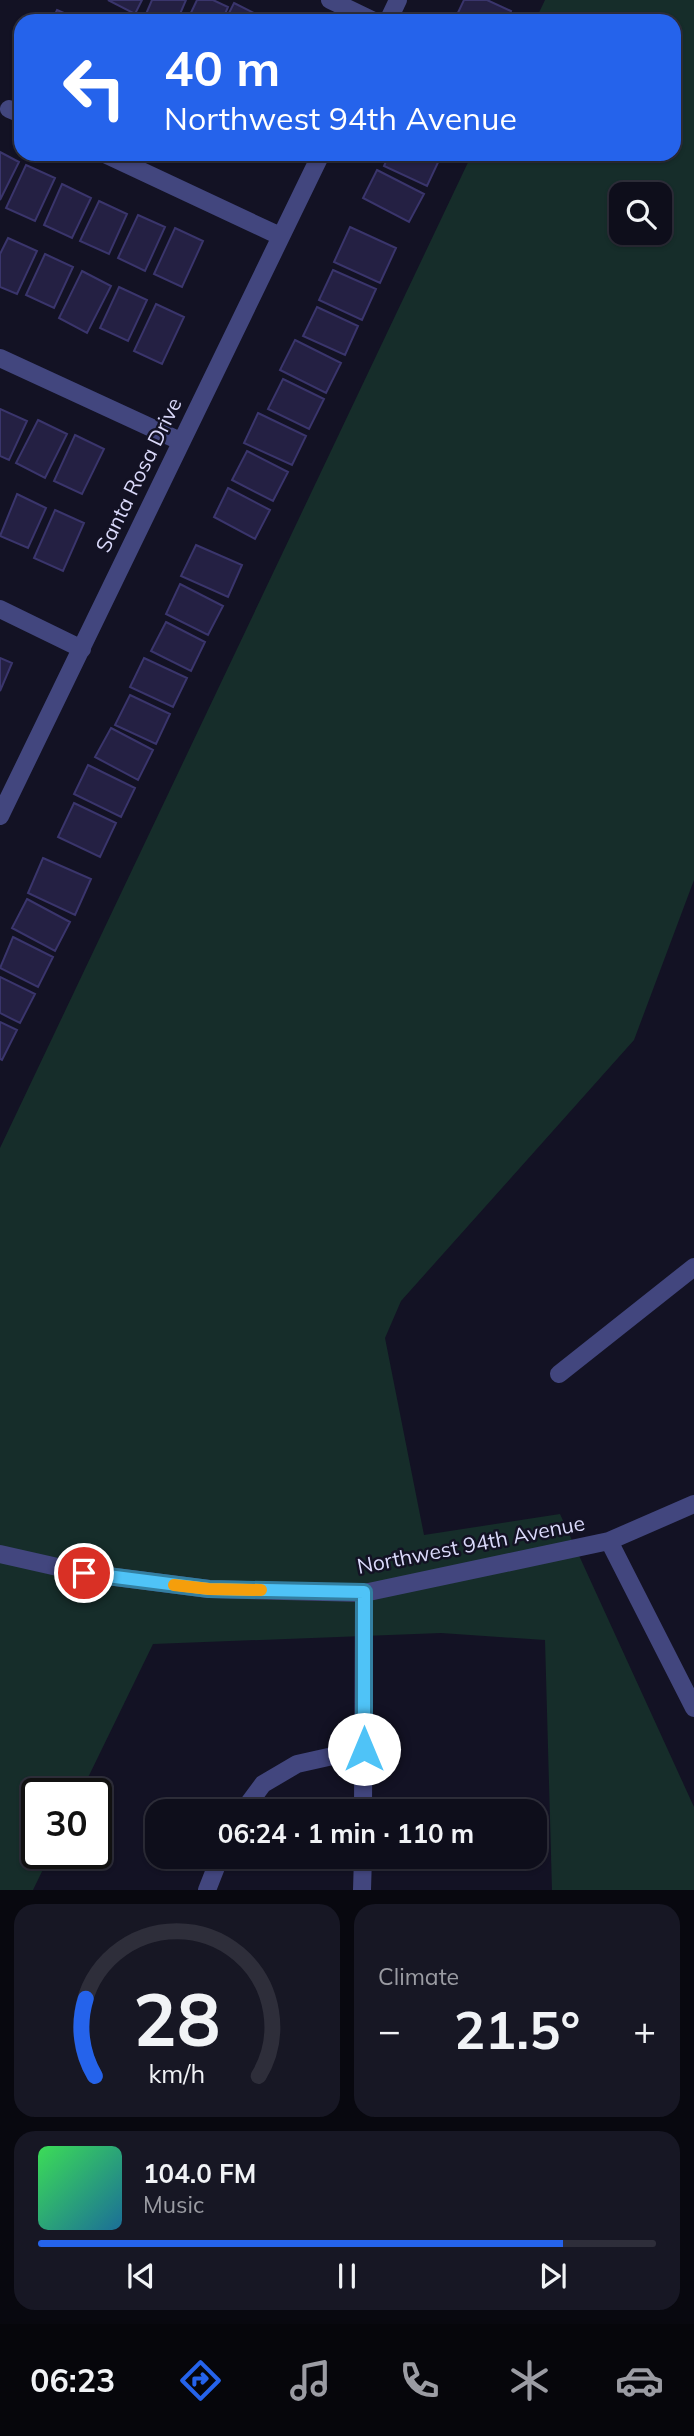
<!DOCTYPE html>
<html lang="en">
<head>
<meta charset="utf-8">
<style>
	:root { --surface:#0e0e1b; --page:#171724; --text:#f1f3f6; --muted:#9b9ca3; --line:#2e2e3a; --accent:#2563eb }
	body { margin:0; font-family:Mulish,sans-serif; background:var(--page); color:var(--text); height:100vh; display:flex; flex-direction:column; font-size:26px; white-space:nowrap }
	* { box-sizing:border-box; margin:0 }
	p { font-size:23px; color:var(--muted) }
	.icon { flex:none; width:38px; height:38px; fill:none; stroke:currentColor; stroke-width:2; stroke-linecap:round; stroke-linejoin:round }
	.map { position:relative; height:1890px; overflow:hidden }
	.drawer { display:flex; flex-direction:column; gap:14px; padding:14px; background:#08080f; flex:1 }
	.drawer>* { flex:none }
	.hud { position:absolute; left:14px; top:14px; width:667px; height:147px; border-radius:21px; box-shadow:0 2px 5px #0004,0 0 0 2px var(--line); background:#2563eb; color:#fff; overflow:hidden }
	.buttons { position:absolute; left:609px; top:182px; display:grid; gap:14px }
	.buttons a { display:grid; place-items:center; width:63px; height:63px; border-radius:14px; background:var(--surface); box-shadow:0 2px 5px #0004,0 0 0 2px var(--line); font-size:35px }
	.speed { position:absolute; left:21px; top:1778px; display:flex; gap:14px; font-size:35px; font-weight:700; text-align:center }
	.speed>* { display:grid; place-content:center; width:91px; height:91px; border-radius:50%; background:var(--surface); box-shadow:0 2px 5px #0004,0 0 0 2px var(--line); line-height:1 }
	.speed .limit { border:4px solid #111; border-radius:10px; background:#fff; color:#111 }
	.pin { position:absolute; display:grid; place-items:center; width:60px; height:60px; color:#fff; margin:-30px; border:4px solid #fff; border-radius:50%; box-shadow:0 2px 7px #0007 }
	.me { position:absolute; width:77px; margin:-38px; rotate:0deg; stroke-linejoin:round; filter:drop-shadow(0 0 5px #0008) }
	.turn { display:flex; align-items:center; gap:24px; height:147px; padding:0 35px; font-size:32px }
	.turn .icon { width:91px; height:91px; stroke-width:2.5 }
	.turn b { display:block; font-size:49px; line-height:60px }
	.big { font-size:52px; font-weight:700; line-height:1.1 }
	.drawer .tile { flex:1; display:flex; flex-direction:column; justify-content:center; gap:10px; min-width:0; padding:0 24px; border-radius:21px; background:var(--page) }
	.drawer .dial { align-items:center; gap:0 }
	.dial svg { height:182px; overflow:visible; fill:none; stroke:var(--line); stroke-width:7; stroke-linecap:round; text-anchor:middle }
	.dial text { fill:var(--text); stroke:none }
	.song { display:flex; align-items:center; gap:21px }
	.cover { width:84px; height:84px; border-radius:10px; background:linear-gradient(135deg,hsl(130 70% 55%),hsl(200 70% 35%)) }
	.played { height:7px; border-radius:4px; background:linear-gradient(90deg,var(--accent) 85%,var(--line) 85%) }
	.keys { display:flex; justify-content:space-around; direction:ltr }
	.heat { display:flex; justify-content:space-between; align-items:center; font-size:38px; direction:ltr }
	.drawer .tiles { flex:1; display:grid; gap:14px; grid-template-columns:1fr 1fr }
	.tile:last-child { grid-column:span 2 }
	.trip { position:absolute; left:145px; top:1799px; width:402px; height:70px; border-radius:21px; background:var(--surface); box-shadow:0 2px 5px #0004,0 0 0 2px var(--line); font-weight:700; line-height:70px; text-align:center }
	.dock { display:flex; height:112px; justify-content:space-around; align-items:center; background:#06060b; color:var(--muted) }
	.dock .icon { width:49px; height:49px }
	.dock .active { color:var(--accent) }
	.dock b { font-size:32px; color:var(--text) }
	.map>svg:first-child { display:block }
	.green { fill:#162d2a; fill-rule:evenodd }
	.building { fill:#242043; stroke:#3a356c; stroke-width:2 }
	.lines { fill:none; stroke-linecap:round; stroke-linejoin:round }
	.minor { stroke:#42467e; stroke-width:18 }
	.route-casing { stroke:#337fa1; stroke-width:18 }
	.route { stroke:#4fc3f7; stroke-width:12 }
	.slow { stroke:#f59e0b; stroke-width:12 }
	.labels { text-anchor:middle; stroke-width:5; stroke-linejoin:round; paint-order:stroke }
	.street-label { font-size:21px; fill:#dad9fa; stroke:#131224 }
</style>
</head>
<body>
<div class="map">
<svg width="694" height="1890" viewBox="0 0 694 1890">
	<rect width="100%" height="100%" fill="#131224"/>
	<path class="green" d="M 545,0 L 694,0 L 694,880 L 634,1040 L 401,1301 L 385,1338 L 424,1535 L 560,1514 L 694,1807 L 694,1890 L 552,1890 L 545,1640 L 441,1633 L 153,1644 L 80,1794 L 37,1794 L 37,1853 L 51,1853 L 33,1890 L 0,1890 L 0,1148 L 472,154 L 674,154 L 674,21 L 535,21 ZM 621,194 L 660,194 L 660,233 L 621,233 Z"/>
	<path class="building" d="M 108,0 L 142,0 L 135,14 Z
		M 152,0 L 186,0 L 177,21 L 143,21 Z
		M 197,0 L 213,0 L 228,7 L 222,21 L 187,21 Z
		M 464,0 L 487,0 L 511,11 L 507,21 L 454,21 Z
		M 234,3 L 268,20 L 268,21 L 225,21 Z
		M 57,10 L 82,21 L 52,21 Z
		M 0,152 L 19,162 L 0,200 Z
		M 389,154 L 436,154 L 441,156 L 427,186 L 384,166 Z
		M 26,165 L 55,178 L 35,221 L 6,208 Z
		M 377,170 L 424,194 L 409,222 L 363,198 Z
		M 62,184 L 91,198 L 72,238 L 44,225 Z
		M 99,201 L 127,214 L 109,254 L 80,241 Z
		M 138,215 L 165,227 L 145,271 L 118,258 Z
		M 350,227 L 396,248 L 380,283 L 334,262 Z
		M 175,228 L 203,241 L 182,287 L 154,274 Z
		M 8,238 L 37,251 L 17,294 L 0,287 L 0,254 Z
		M 45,254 L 73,267 L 54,308 L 26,295 Z
		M 333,270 L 376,289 L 362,320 L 319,300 Z
		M 82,271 L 111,286 L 87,333 L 59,318 Z
		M 119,287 L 147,300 L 128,341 L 100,328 Z
		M 156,304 L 184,317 L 162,364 L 134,351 Z
		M 317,307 L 358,326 L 345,355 L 303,336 Z
		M 295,340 L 341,363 L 326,393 L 280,370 Z
		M 283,379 L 324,399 L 309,429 L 268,409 Z
		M 0,409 L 27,421 L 9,460 L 0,456 Z
		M 258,413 L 306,436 L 292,465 L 244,443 Z
		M 38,420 L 67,434 L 45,478 L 16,463 Z
		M 75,435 L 104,449 L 82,494 L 54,481 Z
		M 247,451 L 288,472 L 273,501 L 232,480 Z
		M 228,488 L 270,510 L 255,539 L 214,517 Z
		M 17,494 L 46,508 L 28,548 L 0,536 Z
		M 55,510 L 84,523 L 63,571 L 34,558 Z
		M 196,545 L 242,565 L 228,597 L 181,576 Z
		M 180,584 L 223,606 L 208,635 L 166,614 Z
		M 166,622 L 205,642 L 191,671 L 151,651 Z
		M 0,658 L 12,663 L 0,691 Z
		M 144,658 L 187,678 L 173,707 L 130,687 Z
		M 130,695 L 170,714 L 156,744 L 115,725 Z
		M 111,728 L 153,750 L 138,780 L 95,757 Z
		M 88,765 L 135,788 L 121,817 L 74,794 Z
		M 74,803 L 116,823 L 100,857 L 58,837 Z
		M 43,858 L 91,879 L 75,915 L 28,893 Z
		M 27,899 L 70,922 L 55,951 L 12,928 Z
		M 13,937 L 53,957 L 38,987 L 0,968 Z
		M 0,977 L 35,994 L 20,1023 L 0,1013 Z
		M 0,1022 L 17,1030 L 2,1060 L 0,1059 Z"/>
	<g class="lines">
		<path class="minor" d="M 330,0 L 374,21
			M 388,21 L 398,0
			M 9,109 L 21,114
			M 105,154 L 280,236
			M 0,358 L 180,441
			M 0,609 L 82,649
			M 0,816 L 321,154
			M 559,1374 L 694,1267
			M 609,1541 L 694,1708
			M 0,1554 L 84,1573 L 209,1589 L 364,1593 L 609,1541 L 694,1504
			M 243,1811 L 263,1784 L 297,1764 L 364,1749
			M 363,1811 L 364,1593
			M 207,1890 L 220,1857
			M 362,1890 L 363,1857"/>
	</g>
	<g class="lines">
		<g class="route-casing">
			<path id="route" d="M 84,1573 L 209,1589 L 364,1592 L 364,1749"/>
		</g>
		<use href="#route" class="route"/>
		<path class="slow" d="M 174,1585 L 209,1589 L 261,1590"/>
	</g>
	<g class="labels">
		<g class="street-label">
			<text transform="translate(139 475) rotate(-64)" y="7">Santa Rosa Drive</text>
			<text transform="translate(471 1545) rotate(-11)" y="7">Northwest 94th Avenue</text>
		</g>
	</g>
</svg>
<div class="buttons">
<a><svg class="icon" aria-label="search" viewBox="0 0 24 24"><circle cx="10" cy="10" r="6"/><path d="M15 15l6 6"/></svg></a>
</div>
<div class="speed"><div class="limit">30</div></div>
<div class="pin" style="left:84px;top:1573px;background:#d93025"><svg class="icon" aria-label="arrive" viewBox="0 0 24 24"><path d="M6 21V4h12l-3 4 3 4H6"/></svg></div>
<svg class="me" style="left:364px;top:1749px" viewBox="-20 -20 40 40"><circle r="19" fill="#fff"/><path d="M0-13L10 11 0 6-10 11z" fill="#4fc3f7"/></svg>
<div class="trip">06:24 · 1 min · 110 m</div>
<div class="hud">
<div class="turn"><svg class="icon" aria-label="left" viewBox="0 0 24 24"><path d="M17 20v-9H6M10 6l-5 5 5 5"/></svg><div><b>40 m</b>Northwest 94th Avenue</div></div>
</div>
</div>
<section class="drawer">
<div class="tiles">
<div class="tile dial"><svg viewBox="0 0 100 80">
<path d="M14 69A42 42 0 1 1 86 69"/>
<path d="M14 69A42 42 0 0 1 10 35" stroke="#2563eb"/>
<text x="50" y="56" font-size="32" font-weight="700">28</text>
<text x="50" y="72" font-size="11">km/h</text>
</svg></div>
<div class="tile"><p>Climate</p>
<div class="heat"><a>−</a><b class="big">21.5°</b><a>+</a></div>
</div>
<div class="tile">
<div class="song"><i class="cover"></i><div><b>104.0 FM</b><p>Music</p></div></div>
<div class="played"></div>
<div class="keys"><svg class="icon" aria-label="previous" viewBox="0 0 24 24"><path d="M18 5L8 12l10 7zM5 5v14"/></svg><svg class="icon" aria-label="pause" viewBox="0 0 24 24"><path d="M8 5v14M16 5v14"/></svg><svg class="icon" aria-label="next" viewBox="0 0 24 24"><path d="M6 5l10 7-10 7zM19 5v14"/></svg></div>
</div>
</div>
</section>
<nav class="dock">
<b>06:23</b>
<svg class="icon active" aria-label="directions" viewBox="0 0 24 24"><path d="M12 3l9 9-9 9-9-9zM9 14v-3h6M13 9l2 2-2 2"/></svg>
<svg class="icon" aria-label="music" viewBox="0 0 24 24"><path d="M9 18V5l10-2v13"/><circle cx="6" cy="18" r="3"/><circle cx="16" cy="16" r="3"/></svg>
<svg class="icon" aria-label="phone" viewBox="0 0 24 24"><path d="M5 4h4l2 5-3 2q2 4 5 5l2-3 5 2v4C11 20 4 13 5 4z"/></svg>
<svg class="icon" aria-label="climate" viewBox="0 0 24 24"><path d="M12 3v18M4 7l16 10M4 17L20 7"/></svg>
<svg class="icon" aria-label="car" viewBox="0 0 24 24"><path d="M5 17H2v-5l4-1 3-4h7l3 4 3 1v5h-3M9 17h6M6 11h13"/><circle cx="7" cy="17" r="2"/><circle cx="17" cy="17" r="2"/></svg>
</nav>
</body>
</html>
